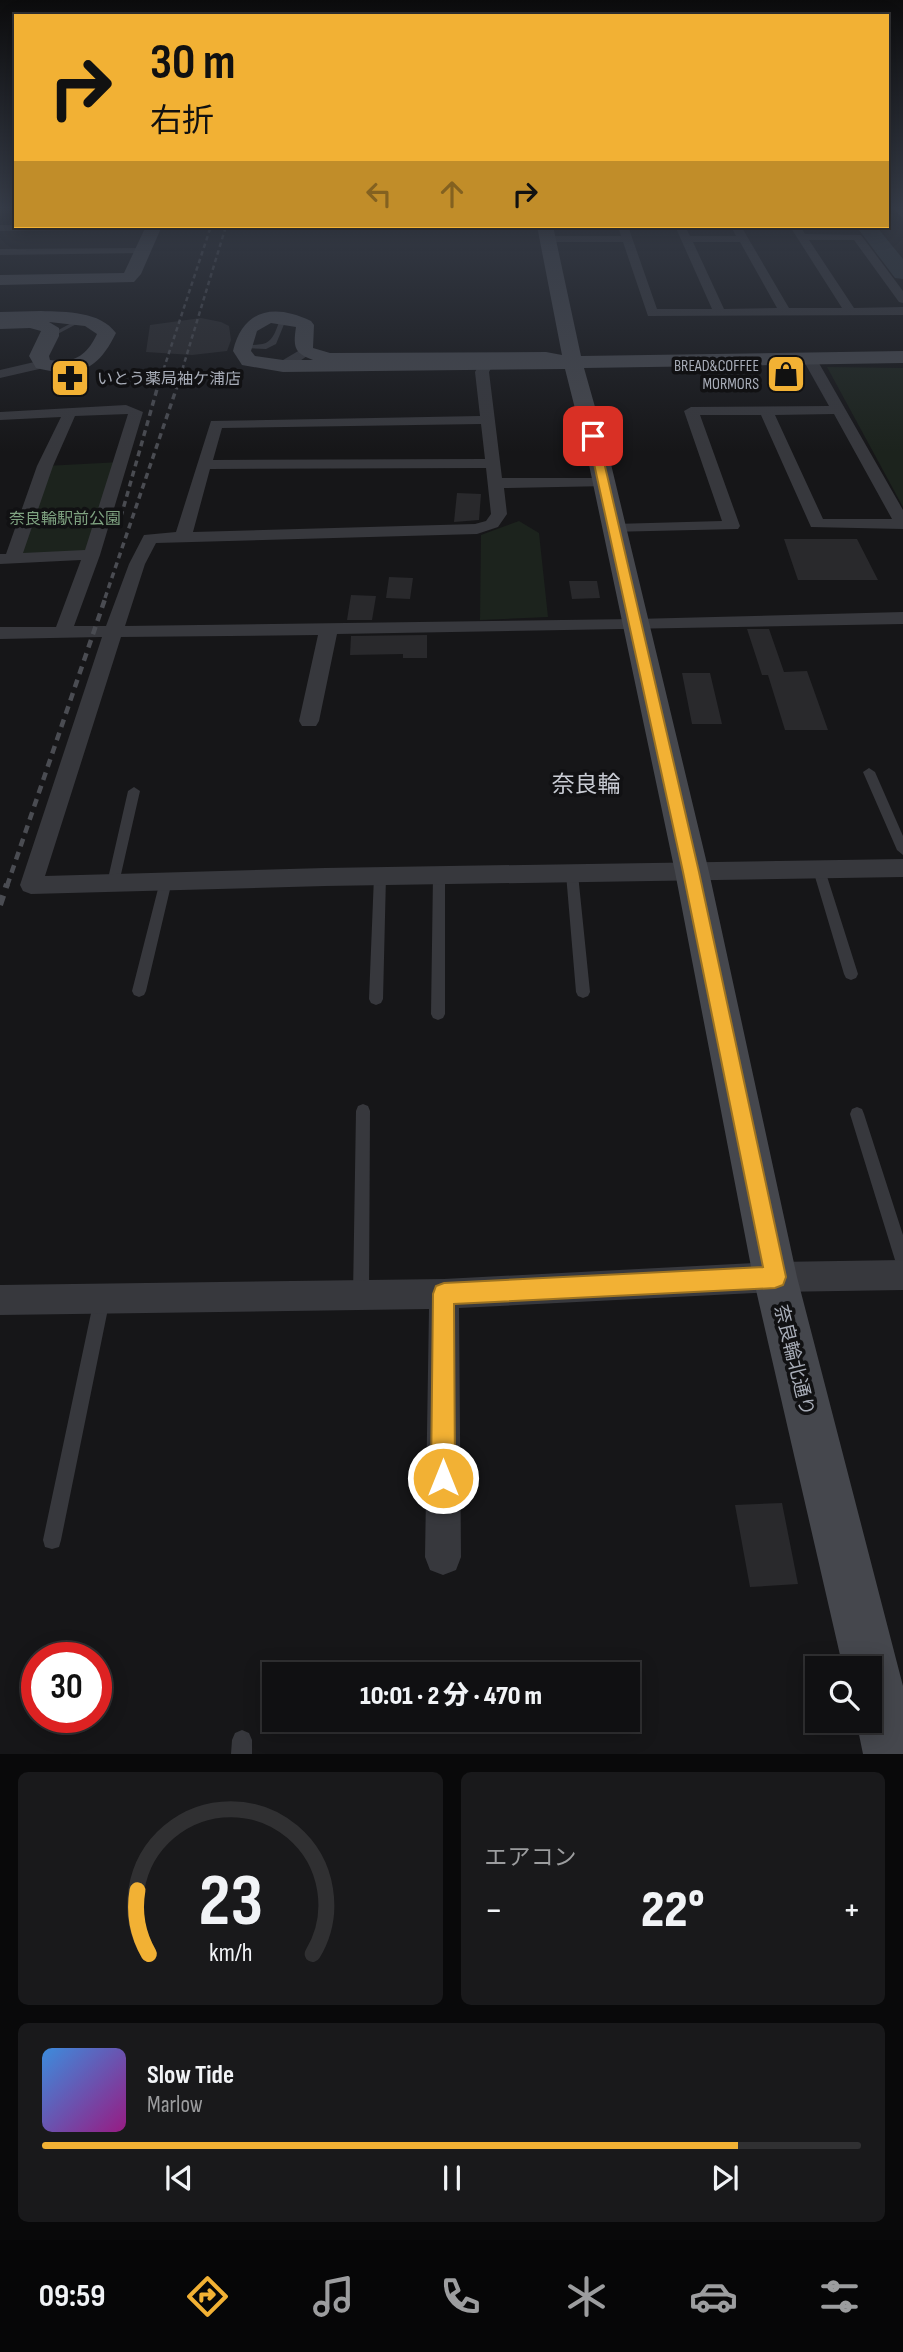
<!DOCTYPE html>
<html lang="ja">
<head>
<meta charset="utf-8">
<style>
	:root { --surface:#101012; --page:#19191b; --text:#f1f3f6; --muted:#9c9d9f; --line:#303032; --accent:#f2b134 }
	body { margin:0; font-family:"Sofia Sans Condensed","Noto Sans JP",sans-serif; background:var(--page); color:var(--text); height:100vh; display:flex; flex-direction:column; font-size:26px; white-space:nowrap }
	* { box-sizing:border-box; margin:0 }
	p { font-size:23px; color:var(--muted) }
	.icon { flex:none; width:38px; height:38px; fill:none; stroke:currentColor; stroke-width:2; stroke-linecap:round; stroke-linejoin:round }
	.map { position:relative; height:1754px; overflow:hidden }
	.side { display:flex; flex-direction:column; gap:18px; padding:18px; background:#09090a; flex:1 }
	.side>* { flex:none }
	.banner { position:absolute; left:14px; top:14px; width:875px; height:214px; border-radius:0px; box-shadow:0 4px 18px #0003,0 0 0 2px var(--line); background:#f2b134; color:#111; overflow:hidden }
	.controls { position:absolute; left:805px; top:1656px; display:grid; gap:14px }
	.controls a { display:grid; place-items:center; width:77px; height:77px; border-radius:0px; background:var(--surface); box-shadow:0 4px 18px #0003,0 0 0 2px var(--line); font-size:35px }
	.speed { position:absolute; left:21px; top:1642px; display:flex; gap:14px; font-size:35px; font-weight:700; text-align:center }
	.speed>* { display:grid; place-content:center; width:91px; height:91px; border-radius:50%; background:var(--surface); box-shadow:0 4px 18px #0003,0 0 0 2px var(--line); line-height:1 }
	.speed .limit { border:10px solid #d22; background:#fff; color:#111 }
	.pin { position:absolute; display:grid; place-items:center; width:60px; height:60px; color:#fff; margin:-30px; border-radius:14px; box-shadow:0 4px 10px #0006 }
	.me { position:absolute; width:77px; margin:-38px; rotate:0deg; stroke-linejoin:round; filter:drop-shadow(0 0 5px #0008) }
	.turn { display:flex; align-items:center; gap:24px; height:147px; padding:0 21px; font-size:32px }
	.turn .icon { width:91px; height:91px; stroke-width:2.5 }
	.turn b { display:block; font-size:49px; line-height:60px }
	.lanes { display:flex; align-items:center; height:66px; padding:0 21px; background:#0003; justify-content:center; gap:35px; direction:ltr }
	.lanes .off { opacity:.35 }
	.big { font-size:52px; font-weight:800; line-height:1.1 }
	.side .card { flex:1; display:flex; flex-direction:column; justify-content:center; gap:10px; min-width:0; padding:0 24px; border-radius:10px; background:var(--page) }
	.side .dial { align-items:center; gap:0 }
	.dial svg { height:182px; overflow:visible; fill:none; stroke:var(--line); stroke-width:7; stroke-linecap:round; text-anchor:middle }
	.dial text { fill:var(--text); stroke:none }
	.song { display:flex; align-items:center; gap:21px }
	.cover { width:84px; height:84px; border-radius:10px; background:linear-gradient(135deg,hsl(210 70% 55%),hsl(310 70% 35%)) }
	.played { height:7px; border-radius:4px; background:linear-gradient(90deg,var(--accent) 85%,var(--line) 85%) }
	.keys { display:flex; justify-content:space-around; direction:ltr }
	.heat { display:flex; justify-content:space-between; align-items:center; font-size:38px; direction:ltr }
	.side .tiles { flex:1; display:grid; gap:18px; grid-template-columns:1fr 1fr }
	.card:last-child { grid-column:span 2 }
	.trip { position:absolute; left:262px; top:1662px; width:378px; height:70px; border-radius:0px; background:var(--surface); box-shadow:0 4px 18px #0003,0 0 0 2px var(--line); font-weight:800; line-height:70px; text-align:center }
	.menu { display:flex; height:112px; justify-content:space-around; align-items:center; background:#060607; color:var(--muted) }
	.menu .icon { width:49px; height:49px }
	.menu .active { color:var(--accent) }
	.menu b { font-size:32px; color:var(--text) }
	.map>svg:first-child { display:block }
	.green { fill:#1c231d }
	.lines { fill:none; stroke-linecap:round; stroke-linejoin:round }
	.river { fill:#2c353c; fill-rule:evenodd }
	.building { fill:#29292c }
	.lane { fill:#37383d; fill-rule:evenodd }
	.street { fill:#37383d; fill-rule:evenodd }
	.secondary { fill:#45474d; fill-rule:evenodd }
	.rail-far3 { stroke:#4a4c52; stroke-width:2.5; stroke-dasharray:4.5 3.5; stroke-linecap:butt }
	.rail-far2 { stroke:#4a4c52; stroke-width:3.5; stroke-dasharray:6 4.5; stroke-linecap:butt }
	.rail-far1 { stroke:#4a4c52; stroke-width:4.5; stroke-dasharray:8 6; stroke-linecap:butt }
	.rail { stroke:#4a4c52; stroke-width:6; stroke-dasharray:10 8; stroke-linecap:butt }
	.route { fill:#f2b134; stroke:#9d7322; stroke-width:2 }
	.labels { text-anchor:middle; stroke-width:7; stroke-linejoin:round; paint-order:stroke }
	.far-poi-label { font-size:16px; fill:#a8adb8; stroke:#111113; text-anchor:end }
	.far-park-label { font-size:16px; fill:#7fa381; stroke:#111113 }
	.street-label { font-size:19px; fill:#a8adb8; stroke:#111113 }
	.quarter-label { font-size:23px; fill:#c9ccd4; stroke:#111113 }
</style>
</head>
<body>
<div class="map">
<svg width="903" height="1754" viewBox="0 0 903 1754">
	<rect width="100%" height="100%" fill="#161618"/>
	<path class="green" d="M 827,367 L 903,368 L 903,507 Z
		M 121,462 L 92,555 L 13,558 L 45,466 Z
		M 519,521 L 539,533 L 548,617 L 480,620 L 481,535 Z"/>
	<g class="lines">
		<path class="river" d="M 856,226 L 876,226 L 903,259 L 903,279 L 895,278 Z"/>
	</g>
	<path class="building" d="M 201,318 L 221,322 L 229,326 L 231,340 L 227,351 L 192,355 L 146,352 L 150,325 Z
		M 457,493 L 481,494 L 479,520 L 454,522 Z
		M 784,539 L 857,539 L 878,580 L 798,580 Z
		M 389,577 L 413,578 L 410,599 L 386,598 Z
		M 569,581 L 597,581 L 600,598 L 572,599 Z
		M 351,595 L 376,596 L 372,620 L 347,620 Z
		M 747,629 L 769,629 L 784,672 L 807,671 L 828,730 L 785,730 L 768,675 L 762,675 Z
		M 427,635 L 427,658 L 403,658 L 403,654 L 350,655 L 351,636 Z
		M 682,673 L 710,673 L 722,724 L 692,724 Z
		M 782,1503 L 798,1584 L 750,1587 L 735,1505 Z"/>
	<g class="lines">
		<path class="lane" d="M 278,316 L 285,322 L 276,344 L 266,349 L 241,348 L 241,346 C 265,343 270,349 279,322 L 275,318 Z
			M 79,319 L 84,320 L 52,337 L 47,336 Z
			M 869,768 L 875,772 L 903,836 L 903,855 L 897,850 L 863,772 Z
			M 134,787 L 140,791 L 119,883 L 117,886 L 109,886 L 107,883 L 128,791 Z
			M 819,865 L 823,867 L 825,870 L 858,974 L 856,978 L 851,980 L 846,978 L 844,974 L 813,870 L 815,867 Z
			M 572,869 L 576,871 L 578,874 L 590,992 L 588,996 L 583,998 L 578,996 L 576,992 L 566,874 L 568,871 Z
			M 439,870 L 443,872 L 445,875 L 445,1014 L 443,1018 L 438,1020 L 433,1018 L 431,1014 L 433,875 L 435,872 Z
			M 380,871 L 384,873 L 386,876 L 383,999 L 381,1003 L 376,1005 L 371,1003 L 369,999 L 374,876 L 376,873 Z
			M 166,876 L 170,878 L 172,881 L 146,991 L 144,995 L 139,997 L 134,995 L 132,991 L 160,881 L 162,878 Z
			M 363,1104 L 368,1106 L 370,1111 L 369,1295 L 367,1301 L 361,1303 L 355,1301 L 353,1295 L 356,1111 L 358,1106 Z
			M 857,1107 L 862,1109 L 864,1114 L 903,1235 L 903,1268 L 897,1266 L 895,1260 L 850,1114 L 852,1109 Z
			M 102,1291 L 108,1293 L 110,1299 L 61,1540 L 59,1547 L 52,1549 L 45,1547 L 43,1540 L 94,1299 L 96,1293 Z
			M 242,1730 L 249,1733 L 252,1740 L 252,1754 L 231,1754 L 232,1740 L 235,1733 Z"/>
		<path class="street" d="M 891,207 L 901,207 L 903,218 Z
			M 0,225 L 90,226 L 91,227 L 86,230 L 0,231 Z
			M 618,226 L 628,226 L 657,309 L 712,309 L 675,226 L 685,226 L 690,236 L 736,236 L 731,226 L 741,226 L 789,308 L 842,308 L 791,228 L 800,226 L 805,234 L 861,235 L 903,291 L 903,303 L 899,302 L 854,240 L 809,240 L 854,308 L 903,307 L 903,315 L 648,316 L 623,242 L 549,242 L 544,239 L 549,236 L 621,236 ZM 693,242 L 740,242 L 777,308 L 724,309 Z
			M 147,248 L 147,252 L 143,253 L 0,255 L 0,249 Z
			M 305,347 L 311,351 L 310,354 L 288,369 L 278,369 L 278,363 Z
			M 809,354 L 816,358 L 903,510 L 903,529 L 811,527 L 761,415 L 700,415 L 740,526 L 738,529 L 608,532 L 606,529 L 608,526 L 614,524 L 722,521 L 684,411 L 691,407 L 829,406 L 802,358 ZM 834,414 L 892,519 L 823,519 L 775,415 Z
			M 43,360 L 48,361 L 48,367 L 0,378 L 0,370 Z
			M 485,362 L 492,366 L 489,372 L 502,478 L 604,478 L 612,483 L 609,486 L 504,488 L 507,514 L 498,527 L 477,534 L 156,543 L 145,564 L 125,626 L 635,619 L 903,612 L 903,624 L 337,634 L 319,721 L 316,726 L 302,726 L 299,721 L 318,635 L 121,637 L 45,876 L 325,868 L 903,859 L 903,877 L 325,886 L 31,894 L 23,891 L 20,885 L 102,637 L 0,639 L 0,627 L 56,627 L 81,560 L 0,564 L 0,554 L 6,554 L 37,466 L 61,417 L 0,420 L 0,412 L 126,405 L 143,412 L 100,555 L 74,626 L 106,626 L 129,564 L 144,535 L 176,532 L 211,421 L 480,416 L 475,372 L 480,363 ZM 128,414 L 85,550 L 23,553 L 53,466 L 75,416 ZM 481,424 L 485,459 L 213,460 L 222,428 ZM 486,468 L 491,514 L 486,521 L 475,524 L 193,532 L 210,469 Z
			M 903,1260 L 903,1290 L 775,1292 L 459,1308 L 461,1557 L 456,1570 L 443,1575 L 430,1570 L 425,1557 L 429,1309 L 0,1315 L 0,1285 L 444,1279 L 775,1262 Z"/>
		<path class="secondary" d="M 146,226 L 162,226 L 141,274 L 134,282 L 0,285 L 0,275 L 124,273 Z
			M 537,226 L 553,226 L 581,356 L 903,351 L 903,363 L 584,368 L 610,460 L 709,872 L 797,1277 L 903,1686 L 903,1754 L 863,1754 L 856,1720 L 870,1720 L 870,1668 L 843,1668 L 753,1277 L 675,872 L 588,460 L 565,369 L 283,372 L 242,365 L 233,351 C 243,309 274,303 311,321 L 314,325 L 313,348 L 330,353 L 546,352 L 562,355 ZM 271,323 L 296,327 C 293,347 294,353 313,360 L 283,360 L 255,356 L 251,351 L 257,331 Z
			M 41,311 C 66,312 100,311 116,333 C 97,372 77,378 36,368 L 29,356 L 41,331 L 30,328 L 0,329 L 0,312 ZM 49,322 L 85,326 L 97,334 C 87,355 75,364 50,360 L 49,356 L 59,336 L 59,328 Z"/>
		<path class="rail-far3" d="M 161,377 L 211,226
			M 180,377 L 226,226"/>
		<path class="rail-far2" d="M 118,527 L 161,375
			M 105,598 L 181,375"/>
		<path class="rail-far1" d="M 7,886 L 106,596"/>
		<path class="rail" d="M 0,905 L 7,884"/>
	</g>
	<linearGradient id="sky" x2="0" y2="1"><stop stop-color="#0c0c0d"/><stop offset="0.46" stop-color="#363c48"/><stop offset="1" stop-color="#363c48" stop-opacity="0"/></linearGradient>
	<rect width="903" height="452" fill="url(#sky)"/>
	<path class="route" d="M 593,433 L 598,436 L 699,872 L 786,1277 L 783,1285 L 775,1288 L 454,1304 L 455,1478 L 451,1486 L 443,1490 L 435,1486 L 431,1478 L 433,1294 L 436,1286 L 444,1283 L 763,1267 L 683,872 L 588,436 Z"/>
	<defs>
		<g id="shop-square" transform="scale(2.0125)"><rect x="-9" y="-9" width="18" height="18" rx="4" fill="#f2b134" stroke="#111113"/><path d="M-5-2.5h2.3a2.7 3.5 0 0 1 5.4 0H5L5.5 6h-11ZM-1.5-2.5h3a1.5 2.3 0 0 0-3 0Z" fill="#111"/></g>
		<g id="pharmacy-square" transform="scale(2.0125)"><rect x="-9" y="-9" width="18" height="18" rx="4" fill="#f2b134" stroke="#111113"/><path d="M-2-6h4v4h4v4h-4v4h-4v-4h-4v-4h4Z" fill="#111"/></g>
	</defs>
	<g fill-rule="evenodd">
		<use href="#shop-square" x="786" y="374"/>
		<use href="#pharmacy-square" x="70" y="378"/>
	</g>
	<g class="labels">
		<g class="far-poi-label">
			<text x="759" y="371">BREAD&amp;COFFEE<tspan x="759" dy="18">MORMORS</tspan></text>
			<text x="97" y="384" text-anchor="start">いとう薬局袖ケ浦店</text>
		</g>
		<g class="far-park-label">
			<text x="65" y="524">奈良輪駅前公園</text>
		</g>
		<g class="street-label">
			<text transform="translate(795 1360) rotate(76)" y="7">奈良輪北通り</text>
		</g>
		<g class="quarter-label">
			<text x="586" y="792">奈良輪</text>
		</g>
	</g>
</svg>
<div class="controls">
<a><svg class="icon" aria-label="search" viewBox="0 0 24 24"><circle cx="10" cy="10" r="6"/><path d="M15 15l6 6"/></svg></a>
</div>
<div class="speed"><div class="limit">30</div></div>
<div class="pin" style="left:593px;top:436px;background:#d93025"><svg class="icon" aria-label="arrive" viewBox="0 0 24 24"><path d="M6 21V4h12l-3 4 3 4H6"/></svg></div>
<svg class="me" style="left:443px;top:1478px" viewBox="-20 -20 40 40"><circle r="17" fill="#f2b134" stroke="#fff" stroke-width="3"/><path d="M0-11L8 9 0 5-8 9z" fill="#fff"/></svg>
<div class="trip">10:01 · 2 分 · 470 m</div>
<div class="banner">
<div class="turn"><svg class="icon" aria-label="right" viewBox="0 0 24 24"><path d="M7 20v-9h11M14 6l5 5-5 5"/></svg><div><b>30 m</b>右折</div></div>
<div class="lanes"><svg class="icon off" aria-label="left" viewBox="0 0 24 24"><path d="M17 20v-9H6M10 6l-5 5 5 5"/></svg><svg class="icon off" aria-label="ahead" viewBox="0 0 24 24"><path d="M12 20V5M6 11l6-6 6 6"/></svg><svg class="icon" aria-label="right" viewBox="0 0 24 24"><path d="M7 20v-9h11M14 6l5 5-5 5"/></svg></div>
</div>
</div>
<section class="side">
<div class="tiles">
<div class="card dial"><svg viewBox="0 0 100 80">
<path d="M14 69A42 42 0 1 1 86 69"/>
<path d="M14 69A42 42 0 0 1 9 41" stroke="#f2b134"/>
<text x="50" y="56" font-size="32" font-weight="700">23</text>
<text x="50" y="72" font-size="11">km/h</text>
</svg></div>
<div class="card"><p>エアコン</p>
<div class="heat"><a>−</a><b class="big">22°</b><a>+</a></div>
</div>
<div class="card">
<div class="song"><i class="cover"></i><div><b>Slow Tide</b><p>Marlow</p></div></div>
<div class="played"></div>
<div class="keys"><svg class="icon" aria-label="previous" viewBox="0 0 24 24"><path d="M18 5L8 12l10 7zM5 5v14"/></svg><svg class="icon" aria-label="pause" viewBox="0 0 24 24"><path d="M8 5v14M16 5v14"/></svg><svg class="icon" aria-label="next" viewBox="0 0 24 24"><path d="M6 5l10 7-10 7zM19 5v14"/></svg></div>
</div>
</div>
</section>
<nav class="menu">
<b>09:59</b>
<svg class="icon active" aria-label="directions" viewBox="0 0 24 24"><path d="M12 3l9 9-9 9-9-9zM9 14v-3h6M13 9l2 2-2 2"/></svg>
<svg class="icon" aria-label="music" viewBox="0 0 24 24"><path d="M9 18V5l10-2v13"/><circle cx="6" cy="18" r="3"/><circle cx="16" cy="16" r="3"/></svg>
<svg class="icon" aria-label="phone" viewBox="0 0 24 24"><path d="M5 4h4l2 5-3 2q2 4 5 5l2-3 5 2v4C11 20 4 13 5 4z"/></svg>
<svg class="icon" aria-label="climate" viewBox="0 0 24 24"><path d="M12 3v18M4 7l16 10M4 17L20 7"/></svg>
<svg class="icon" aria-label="car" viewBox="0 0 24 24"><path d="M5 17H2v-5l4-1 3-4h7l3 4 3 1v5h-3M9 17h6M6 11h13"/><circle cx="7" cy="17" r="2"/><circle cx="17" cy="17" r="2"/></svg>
<svg class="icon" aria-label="filters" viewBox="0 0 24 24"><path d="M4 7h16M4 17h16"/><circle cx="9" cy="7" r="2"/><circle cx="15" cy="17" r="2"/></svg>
</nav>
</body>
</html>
